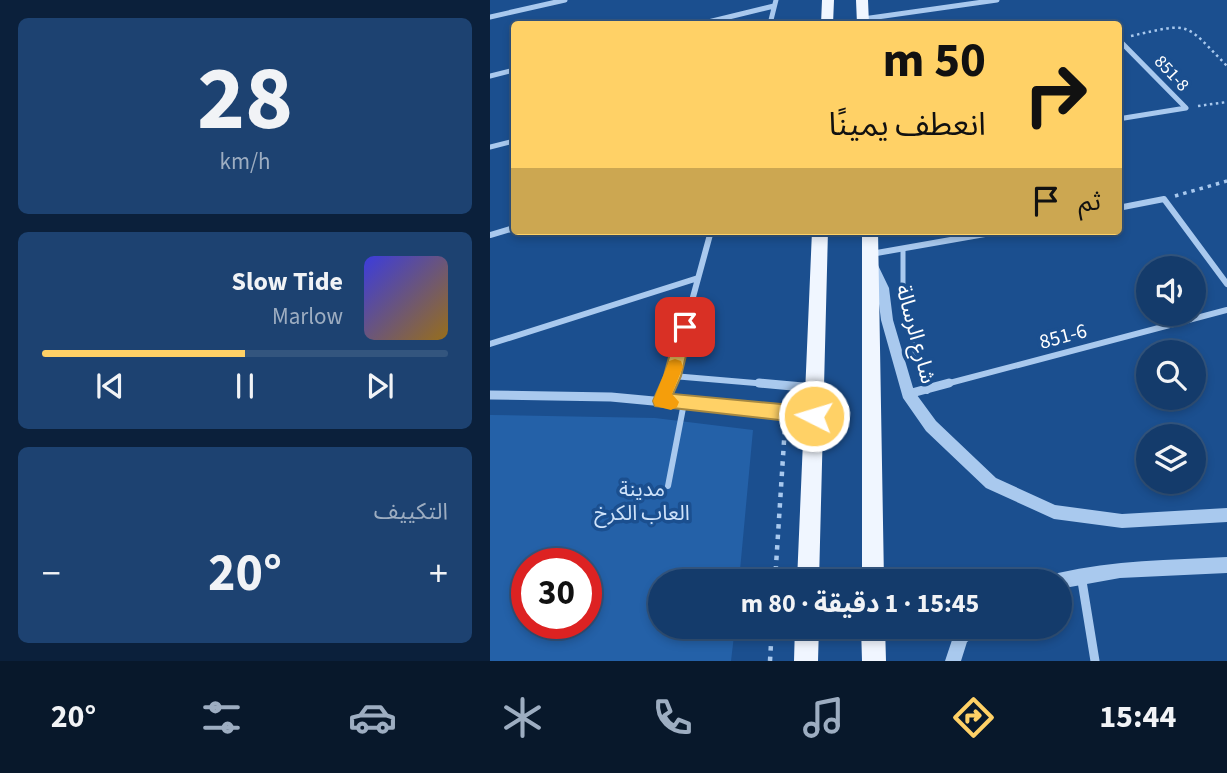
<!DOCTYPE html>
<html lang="ar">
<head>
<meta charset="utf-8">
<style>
	:root { --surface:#143b6b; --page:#1d4271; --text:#f1f3f6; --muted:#9dadc1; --line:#33557e; --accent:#ffd166 }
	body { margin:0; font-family:"Source Sans 3","Noto Sans Arabic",sans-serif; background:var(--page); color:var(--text); direction:rtl; height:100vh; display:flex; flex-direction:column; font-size:26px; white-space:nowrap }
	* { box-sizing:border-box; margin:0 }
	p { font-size:23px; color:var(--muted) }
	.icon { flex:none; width:38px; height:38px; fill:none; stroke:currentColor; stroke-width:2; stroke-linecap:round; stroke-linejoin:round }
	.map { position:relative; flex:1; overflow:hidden; direction:ltr }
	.drawer { display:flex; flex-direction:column; gap:18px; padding:18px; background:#0b203b; width:490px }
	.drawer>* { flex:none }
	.hud { position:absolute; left:21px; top:21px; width:611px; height:214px; border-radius:7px; box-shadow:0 4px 10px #0003,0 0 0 2px var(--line); direction:rtl; background:#ffd166; color:#111; overflow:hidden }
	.buttons { position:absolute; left:646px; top:256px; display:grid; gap:14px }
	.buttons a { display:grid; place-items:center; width:70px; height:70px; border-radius:50%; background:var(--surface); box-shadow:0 4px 10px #0003,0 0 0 2px var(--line); font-size:35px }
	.speed { position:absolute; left:21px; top:548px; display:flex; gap:14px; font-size:35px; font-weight:700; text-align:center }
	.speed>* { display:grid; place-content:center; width:91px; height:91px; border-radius:50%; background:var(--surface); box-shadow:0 4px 10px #0003,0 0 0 2px var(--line); line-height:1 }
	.speed .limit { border:10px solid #d22; background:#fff; color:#111 }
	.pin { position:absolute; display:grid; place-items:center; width:60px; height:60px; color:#fff; margin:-30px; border-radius:14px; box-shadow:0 4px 10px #0006 }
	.me { position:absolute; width:77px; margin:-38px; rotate:275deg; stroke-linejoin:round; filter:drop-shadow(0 0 5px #0008) }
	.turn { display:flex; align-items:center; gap:24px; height:147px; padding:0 21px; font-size:32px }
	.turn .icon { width:91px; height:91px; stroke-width:2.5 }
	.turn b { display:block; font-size:49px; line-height:60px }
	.then { display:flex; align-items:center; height:66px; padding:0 21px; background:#0003; gap:14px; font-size:26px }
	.big { font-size:52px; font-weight:700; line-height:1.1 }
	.drawer .tile { flex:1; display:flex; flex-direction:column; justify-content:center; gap:10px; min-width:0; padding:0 24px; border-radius:10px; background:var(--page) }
	.drawer .dial { align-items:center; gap:0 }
	.dial b { font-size:91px; line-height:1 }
	.song { display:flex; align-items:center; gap:21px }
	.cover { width:84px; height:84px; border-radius:10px; background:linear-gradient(135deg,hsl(240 70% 55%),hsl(40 70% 35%)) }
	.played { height:7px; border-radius:4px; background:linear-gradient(90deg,var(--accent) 50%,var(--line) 50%) }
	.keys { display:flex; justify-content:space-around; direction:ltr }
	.heat { display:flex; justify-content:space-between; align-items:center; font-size:38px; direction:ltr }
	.trip { position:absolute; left:158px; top:569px; width:424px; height:70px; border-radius:35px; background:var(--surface); box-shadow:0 4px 10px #0003,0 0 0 2px var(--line); font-weight:700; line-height:70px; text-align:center; direction:rtl }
	.dock { display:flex; height:112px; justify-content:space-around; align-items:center; background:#08182b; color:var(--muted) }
	.dock .icon { width:49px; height:49px }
	.dock .active { color:var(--accent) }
	.dock b { font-size:32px; color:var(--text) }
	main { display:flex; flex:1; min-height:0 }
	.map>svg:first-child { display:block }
	.green { fill:#2461a8; fill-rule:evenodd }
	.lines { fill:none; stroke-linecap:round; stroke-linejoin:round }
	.path-far2 { stroke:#a9c9ee; stroke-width:2.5; stroke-dasharray:2.5 3.5; stroke-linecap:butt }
	.path-far1 { stroke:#a9c9ee; stroke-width:3.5; stroke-dasharray:3.5 5; stroke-linecap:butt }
	.path { stroke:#a9c9ee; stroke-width:4.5; stroke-dasharray:4.5 6; stroke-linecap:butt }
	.service-far1 { stroke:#a9c9ee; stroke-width:5 }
	.service { stroke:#a9c9ee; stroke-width:6 }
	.minor-far2 { stroke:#a9c9ee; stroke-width:5 }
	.minor-far1 { stroke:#a9c9ee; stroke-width:6 }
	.minor { stroke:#a9c9ee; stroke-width:9 }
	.tertiary { fill:#a9c9ee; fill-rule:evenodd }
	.primary { fill:#f0f6ff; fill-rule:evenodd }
	.route { fill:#ffd166; stroke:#a68842; stroke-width:2 }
	.slow { fill:#f59e0b }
	.labels { text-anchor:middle; stroke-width:7; stroke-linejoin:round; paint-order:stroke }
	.far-street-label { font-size:18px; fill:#fff; stroke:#1b4f8f }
	.street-label { font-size:21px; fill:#fff; stroke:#1b4f8f }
	.park-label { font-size:21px; fill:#cfe3fa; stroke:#1b4f8f }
</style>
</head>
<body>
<main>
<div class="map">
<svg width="737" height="661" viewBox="0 0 737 661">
	<rect width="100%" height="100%" fill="#1b4f8f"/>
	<path class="green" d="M 0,415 L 165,418 L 263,430 L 249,581 L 170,581 L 170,626 L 245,627 L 241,661 L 0,661 ZM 37,564 L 96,564 L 96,623 L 37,623 Z"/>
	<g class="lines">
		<path class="path-far2" d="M 641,36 C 702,22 694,22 737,66
			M 708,106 L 737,102"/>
		<path class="path-far1" d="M 685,196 L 737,181"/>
		<path class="path" d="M 285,581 L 295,426
			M 280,661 L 282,626"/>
		<path class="service-far1" d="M 413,250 L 413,311 L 435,385"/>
		<path class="service" d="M 435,383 L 437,391
			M 178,486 L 194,403"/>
		<path class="minor-far2" d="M 0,17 L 75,0
			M 373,19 L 507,0
			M 210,24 L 284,6
			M 280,24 L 286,0
			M 628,39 L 696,108 L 628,119
			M 0,76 L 24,70
			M 0,147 L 24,141"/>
		<path class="minor-far1" d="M 628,208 L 674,199 L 737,284
			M 0,235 L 24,228
			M 381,254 L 512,231
			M 0,344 L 208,278
			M 183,376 L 290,385
			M 179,385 L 221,231
			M 452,385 L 737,310"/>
		<path class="minor" d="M 269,383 L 324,388
			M 418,394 L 459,383
			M 0,395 L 121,397 L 323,416
			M 171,401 L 179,383
			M 591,575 L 605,661"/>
		<path class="tertiary" d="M 382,259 L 386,261 L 399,288 L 403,320 L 424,391 L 446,421 L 506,478 L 565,505 L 632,514 L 737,508 L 737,522 L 632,528 L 564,519 L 496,488 L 436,431 L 413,398 L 391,320 L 387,288 L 376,264 Z
			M 737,557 L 737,573 L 630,578 L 569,589 L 569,581 L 560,581 L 562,575 L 568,573 C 624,560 680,560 737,557 Z
			M 471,626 L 493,626 L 491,632 L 477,642 L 471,661 L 455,661 L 465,631 Z"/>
		<path class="primary" d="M 332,0 L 344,0 L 343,24 L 331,24 Z
			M 366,0 L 378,0 L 379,24 L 367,24 Z
			M 322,231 L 338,231 L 329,581 L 307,581 Z
			M 372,231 L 388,231 L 394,581 L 372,581 Z
			M 305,626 L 329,626 L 328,661 L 304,661 Z
			M 371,626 L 395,626 L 396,661 L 372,661 Z"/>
	</g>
	<path class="route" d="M 195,320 L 201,322 L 203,327 L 191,376 L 183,394 L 324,407 L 330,410 L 332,416 L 330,421 L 324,424 L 165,406 L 163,401 L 174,376 L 187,327 L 190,322 Z"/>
	<path class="slow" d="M 185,359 L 191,361 L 193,367 L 182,394 L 189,402 L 187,407 L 181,410 L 165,406 L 163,401 L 179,361 Z"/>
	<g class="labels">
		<g class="far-street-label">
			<text transform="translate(682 73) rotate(47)" y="6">851-8</text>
		</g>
		<g class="street-label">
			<text transform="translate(426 334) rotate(75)" y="7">شارع الرسالة</text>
			<text transform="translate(573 336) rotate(-15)" y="7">851-6</text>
		</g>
		<g class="park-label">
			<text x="152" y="496">مدينة<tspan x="152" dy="24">العاب الكرخ</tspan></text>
		</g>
	</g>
</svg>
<div class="buttons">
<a><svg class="icon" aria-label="sound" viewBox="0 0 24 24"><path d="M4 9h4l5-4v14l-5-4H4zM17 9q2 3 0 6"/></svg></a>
<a><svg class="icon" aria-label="search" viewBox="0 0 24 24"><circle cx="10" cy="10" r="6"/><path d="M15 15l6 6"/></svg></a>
<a><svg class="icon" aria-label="layers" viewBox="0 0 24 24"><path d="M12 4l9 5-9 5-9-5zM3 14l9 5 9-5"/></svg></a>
</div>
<div class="speed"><div class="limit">30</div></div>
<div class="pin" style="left:195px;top:327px;background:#d93025"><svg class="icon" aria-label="arrive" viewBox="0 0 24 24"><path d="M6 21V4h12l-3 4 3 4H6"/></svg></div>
<svg class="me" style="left:324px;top:416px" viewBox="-20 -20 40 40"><circle r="17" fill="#ffd166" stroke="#fff" stroke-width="3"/><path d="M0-11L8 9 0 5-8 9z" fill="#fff"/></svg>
<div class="trip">15:45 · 1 دقيقة · 80 m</div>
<div class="hud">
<div class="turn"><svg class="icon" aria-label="right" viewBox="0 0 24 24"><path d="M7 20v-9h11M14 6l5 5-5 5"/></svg><div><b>50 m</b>انعطف يمينًا</div></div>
<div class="then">ثم<svg class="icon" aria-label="arrive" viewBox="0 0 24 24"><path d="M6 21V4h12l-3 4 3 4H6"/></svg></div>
</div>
</div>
<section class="drawer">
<div class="tile dial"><b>28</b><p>km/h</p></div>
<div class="tile">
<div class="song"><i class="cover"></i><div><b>Slow Tide</b><p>Marlow</p></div></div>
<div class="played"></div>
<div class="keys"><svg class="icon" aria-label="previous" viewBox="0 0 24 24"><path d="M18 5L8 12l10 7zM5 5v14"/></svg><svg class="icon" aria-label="pause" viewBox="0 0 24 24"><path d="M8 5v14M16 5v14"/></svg><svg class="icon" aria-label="next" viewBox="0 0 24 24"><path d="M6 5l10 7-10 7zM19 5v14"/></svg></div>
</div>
<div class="tile"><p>التكييف</p>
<div class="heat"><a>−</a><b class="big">20°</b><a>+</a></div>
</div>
</section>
</main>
<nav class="dock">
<b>15:44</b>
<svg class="icon active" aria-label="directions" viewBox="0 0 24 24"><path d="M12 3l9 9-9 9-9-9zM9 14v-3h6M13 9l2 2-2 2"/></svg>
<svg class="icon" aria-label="music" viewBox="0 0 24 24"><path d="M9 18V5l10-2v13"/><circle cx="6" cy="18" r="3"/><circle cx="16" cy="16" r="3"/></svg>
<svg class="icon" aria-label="phone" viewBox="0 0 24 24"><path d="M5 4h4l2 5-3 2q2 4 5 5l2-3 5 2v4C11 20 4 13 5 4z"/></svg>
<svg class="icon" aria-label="climate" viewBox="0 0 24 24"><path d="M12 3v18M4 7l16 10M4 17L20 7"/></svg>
<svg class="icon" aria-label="car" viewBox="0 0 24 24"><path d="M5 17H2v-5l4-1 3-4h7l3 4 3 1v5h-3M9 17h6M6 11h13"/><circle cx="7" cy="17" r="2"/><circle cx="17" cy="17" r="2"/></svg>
<svg class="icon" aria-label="filters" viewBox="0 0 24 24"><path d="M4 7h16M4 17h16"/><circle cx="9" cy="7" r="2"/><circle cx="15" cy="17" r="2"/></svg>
<b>20°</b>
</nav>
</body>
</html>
